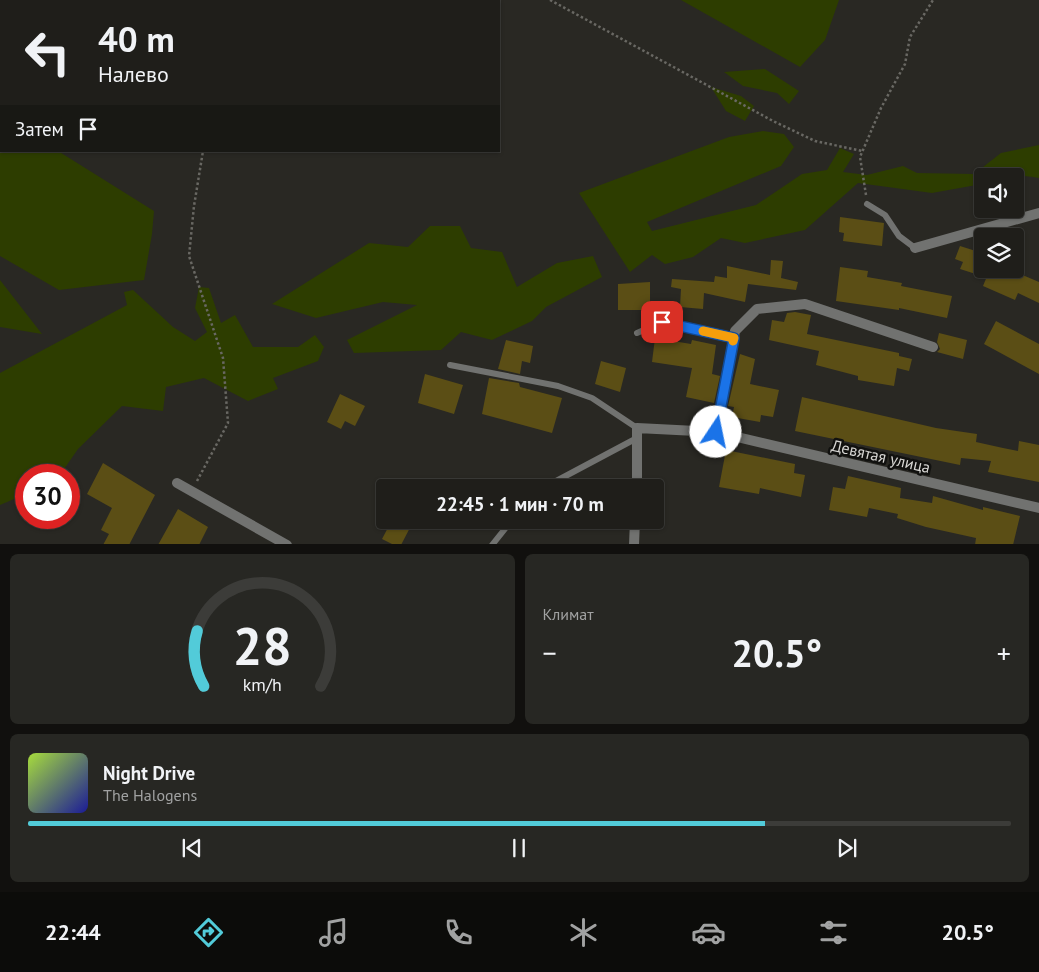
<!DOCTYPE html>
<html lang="ru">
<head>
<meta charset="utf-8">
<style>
	:root { --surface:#1f1e1a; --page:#272723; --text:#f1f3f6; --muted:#a1a2a2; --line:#3c3c39; --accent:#52cbd9 }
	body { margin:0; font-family:"PT Sans",sans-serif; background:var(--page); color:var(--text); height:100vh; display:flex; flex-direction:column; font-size:19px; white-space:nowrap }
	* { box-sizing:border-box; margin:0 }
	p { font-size:16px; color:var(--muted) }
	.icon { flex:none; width:28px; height:28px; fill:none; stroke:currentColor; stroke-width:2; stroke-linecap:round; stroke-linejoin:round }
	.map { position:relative; height:544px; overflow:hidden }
	.panel { display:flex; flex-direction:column; gap:10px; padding:10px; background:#11100e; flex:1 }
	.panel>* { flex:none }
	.hud { position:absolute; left:0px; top:0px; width:500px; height:152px; box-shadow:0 1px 4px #0004,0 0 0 1px var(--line); background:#1f1e1a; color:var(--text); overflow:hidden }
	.tools { position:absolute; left:974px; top:168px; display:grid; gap:10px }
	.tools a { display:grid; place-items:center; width:50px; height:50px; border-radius:5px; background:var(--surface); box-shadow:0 1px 4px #0004,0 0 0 1px var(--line); font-size:25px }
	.speed { position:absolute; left:15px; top:464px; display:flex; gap:10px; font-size:25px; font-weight:700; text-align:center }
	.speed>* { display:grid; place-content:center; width:65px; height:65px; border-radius:50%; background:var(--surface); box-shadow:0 1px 4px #0004,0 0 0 1px var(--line); line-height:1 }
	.speed .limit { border:8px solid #d22; background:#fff; color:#111 }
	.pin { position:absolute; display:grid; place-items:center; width:42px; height:42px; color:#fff; margin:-21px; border-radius:10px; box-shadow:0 2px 8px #0006 }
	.me { position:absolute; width:55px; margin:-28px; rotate:11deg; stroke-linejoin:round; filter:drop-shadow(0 0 4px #0008) }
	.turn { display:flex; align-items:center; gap:18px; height:105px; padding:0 15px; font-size:22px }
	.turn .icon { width:65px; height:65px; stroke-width:2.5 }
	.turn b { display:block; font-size:35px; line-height:42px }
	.then { display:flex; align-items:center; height:48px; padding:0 15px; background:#0003; gap:10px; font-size:19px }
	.big { font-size:38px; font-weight:800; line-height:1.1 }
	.panel .card { flex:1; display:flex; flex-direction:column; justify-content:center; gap:8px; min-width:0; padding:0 18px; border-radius:8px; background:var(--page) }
	.panel .dial { align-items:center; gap:0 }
	.dial svg { height:130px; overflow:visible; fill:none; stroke:var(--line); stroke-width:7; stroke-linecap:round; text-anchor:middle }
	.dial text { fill:var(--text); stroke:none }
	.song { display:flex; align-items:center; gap:15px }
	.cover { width:60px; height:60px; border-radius:8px; background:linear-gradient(135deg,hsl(80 70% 55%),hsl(240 70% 35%)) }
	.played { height:5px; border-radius:2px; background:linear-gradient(90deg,var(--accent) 75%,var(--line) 75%) }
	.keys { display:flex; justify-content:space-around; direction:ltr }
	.heat { display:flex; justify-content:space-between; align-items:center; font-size:28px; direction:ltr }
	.panel .tiles { flex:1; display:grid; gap:10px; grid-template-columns:1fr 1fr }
	.card:last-child { grid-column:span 2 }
	.trip { position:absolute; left:376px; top:479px; width:288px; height:50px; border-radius:5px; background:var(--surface); box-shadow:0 1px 4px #0004,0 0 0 1px var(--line); font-weight:800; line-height:50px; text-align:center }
	.tab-bar { display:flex; height:80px; justify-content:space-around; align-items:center; background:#0c0c0a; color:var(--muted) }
	.tab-bar .icon { width:35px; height:35px }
	.tab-bar .on { color:var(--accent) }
	.tab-bar b { font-size:22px; color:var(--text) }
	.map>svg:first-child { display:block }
	.green { fill:#2d3d00 }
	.building { fill:#5b4e15 }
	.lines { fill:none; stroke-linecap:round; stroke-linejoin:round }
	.path { stroke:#696863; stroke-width:2.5; stroke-dasharray:2.5 2.5; stroke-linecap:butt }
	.service { stroke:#717270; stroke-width:6 }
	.minor { stroke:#717270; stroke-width:10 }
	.route-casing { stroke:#114b97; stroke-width:12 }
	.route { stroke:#1a73e8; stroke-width:9 }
	.slow { stroke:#f59e0b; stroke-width:9 }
	.labels { text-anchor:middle; stroke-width:5; stroke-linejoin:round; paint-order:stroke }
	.street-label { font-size:16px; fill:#d8d7d4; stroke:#11110f }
</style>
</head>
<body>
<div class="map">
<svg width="1039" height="545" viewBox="0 0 1039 545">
	<rect width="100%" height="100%" fill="#292823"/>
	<path class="green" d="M 681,0 L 839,0 L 825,40 L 800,67 Z
		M 765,69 L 799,91 L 789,104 L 777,93 L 743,86 L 724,72 Z
		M 711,87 L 741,96 L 754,106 L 745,121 L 726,111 Z
		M 0,116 L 1,151 L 58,151 L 154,211 L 152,234 L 144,280 L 59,290 L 0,256 Z
		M 763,131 L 784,134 L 794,147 L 781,166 L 647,222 L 652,231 L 756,205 L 802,174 L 827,170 L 840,148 L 854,154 L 843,172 L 867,175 L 903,166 L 917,173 L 974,174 L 1001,153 L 1039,145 L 1039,178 C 1018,174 1004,176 982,176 L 982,184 L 932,193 L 858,183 L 805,230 L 745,243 L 721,238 L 693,257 L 665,264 L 652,255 L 630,272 L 579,193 L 729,137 Z
		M 430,226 L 460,226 L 471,248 L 502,252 L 517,287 L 557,263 L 593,256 L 602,277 L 546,307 L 532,321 L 492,340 L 461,332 L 441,350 L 354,353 L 347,340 L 417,305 L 383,302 L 316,318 L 272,304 L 369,243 L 408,247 Z
		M 0,280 L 42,334 L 0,327 Z
		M 199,287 L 209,288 L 221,323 L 235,315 L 253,347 L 298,347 L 315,335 L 324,347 L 318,361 L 273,378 L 278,389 L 248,401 L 204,378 L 166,387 L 163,411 L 122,406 L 78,449 L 60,475 L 26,475 L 26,494 L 0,505 L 0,373 L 127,305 L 124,292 L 133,290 L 173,327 L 195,341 L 207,332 L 195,308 Z"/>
	<path class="building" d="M 840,217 L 884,223 L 882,246 L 843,241 L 844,233 L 839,232 Z
		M 960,246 L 982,253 L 982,276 L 960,269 L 963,262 L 955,259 Z
		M 771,260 L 783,261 L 781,278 L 798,282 L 796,290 L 748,284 L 745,302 L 704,293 L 703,309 L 680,307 L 681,289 L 671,287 L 672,279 L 714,282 L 715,276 L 727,278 L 727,266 L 770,275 Z
		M 840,267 L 868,271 L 867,277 L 902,283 L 901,286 L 952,296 L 947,318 L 899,308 L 899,310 L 836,301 Z
		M 990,269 L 1008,269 L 1039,282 L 1039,303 L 1018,293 L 1015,300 L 983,286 Z
		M 650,282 L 650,310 L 618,310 L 618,284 Z
		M 795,312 L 811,315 L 807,334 L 899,353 L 899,356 L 912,359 L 909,371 L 897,368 L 894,386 L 858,380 L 858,376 L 816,365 L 819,351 L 769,340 L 772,320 L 784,322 L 787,313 Z
		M 996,321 L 1039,344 L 1039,374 L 984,344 Z
		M 939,333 L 967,340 L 963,359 L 937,352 L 940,349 L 937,342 Z
		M 655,338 L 691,344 L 692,340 L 716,345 L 712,374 L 720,376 L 714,403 L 686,397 L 692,368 L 652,362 Z
		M 506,340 L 533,346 L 530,363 L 522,361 L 520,374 L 498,369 Z
		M 740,354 L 755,359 L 750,384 L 779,390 L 773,417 L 761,415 L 760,422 L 732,417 L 734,407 L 728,406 Z
		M 601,361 L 626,368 L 620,392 L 595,384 Z
		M 425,374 L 463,385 L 454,414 L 418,403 Z
		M 489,378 L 519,383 L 520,387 L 562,398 L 552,433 L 482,414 Z
		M 340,394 L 365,406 L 355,426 L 345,421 L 341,429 L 327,422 Z
		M 802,397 L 936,428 L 977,434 L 976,442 L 1003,448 L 1018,451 L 1019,441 L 1039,445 L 1039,482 L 988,472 L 991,461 L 961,458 L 960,465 L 795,431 Z
		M 726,450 L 795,464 L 794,473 L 805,475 L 801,497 L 760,488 L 759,494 L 719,487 Z
		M 103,463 L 155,495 L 129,545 L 103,545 L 109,534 L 101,530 L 112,508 L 87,494 Z
		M 848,476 L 901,488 L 900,498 L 932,503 L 933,496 L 983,510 L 983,507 L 1020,516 L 1013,545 L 975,545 L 976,538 L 926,527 L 897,518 L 898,514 L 869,508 L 867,517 L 829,510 L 833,487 L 845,489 Z
		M 178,509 L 208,527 L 199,545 L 158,545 Z
		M 392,520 L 414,520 L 401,545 L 394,545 L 382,539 Z"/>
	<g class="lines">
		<path class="path" d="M 550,0 L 773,121 L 815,141 L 862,151
			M 235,1 L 235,0
			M 866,195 L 860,157 L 881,108 L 905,64 L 910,37 L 933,0
			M 197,481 L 228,423 L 223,358 L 189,256 L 194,206 L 203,151"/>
		<path class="service" d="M 867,204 L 885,215 L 899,236 L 915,248
			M 637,333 L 662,322 L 734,338
			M 450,365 L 558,386 L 592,398 L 637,428
			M 543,488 L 637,438
			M 492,545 L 512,520"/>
		<path class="minor" d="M 915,248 L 1039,213
			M 716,432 L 735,331 L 757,309 L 805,304 L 933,347
			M 177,483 L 287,545
			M 637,488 L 637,428 L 716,432 L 1039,508
			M 634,545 L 635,520"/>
	</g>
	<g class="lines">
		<g class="route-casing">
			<path id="route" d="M 662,322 L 734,338 L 716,432"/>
		</g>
		<use href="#route" class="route"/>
		<path class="slow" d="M 703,331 L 734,338 L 733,341"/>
	</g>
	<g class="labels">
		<g class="street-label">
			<text transform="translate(881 456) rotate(13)" y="6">Девятая улица</text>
		</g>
	</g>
</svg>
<div class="tools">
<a><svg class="icon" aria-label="sound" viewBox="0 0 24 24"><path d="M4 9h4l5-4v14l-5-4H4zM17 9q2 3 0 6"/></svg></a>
<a><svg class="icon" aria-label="layers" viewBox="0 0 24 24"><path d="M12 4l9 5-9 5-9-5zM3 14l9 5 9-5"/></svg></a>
</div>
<div class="speed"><div class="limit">30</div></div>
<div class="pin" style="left:662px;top:322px;background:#d93025"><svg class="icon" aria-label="arrive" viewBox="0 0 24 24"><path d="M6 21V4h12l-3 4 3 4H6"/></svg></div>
<svg class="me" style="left:716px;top:432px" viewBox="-20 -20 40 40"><circle r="19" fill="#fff"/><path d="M0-13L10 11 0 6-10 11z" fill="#1a73e8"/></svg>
<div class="trip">22:45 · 1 мин · 70 m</div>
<div class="hud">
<div class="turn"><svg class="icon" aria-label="left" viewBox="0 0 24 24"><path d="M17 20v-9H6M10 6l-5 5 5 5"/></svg><div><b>40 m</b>Налево</div></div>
<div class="then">Затем<svg class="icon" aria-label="arrive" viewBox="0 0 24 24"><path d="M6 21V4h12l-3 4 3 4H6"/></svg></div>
</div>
</div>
<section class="panel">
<div class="tiles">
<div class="card dial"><svg viewBox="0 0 100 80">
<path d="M14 69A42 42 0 1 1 86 69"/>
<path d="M14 69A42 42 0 0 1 10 35" stroke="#52cbd9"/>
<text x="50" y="56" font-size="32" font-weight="700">28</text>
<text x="50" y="72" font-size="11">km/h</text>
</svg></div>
<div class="card"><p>Климат</p>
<div class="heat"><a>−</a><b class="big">20.5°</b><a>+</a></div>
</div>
<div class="card">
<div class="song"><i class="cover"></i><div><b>Night Drive</b><p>The Halogens</p></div></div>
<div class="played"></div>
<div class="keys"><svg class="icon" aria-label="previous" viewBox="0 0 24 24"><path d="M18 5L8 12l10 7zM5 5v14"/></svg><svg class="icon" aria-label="pause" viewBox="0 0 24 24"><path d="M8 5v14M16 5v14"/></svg><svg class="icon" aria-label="next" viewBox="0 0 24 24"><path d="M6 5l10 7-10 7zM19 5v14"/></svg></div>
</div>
</div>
</section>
<nav class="tab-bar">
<b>22:44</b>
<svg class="icon on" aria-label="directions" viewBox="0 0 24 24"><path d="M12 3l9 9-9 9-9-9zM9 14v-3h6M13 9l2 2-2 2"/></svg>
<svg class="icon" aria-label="music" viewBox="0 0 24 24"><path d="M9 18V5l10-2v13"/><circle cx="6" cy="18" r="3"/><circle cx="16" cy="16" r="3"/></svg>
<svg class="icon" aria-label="phone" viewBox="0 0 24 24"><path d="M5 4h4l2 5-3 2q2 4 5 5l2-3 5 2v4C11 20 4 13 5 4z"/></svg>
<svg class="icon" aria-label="climate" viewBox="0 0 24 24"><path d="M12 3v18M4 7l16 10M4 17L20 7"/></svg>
<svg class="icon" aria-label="car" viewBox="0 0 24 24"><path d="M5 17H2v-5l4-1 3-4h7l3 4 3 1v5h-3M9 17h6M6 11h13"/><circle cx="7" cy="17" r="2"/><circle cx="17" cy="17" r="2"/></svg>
<svg class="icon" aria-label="filters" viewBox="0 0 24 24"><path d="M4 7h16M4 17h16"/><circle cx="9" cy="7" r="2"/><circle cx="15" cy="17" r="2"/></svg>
<b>20.5°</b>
</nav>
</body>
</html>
